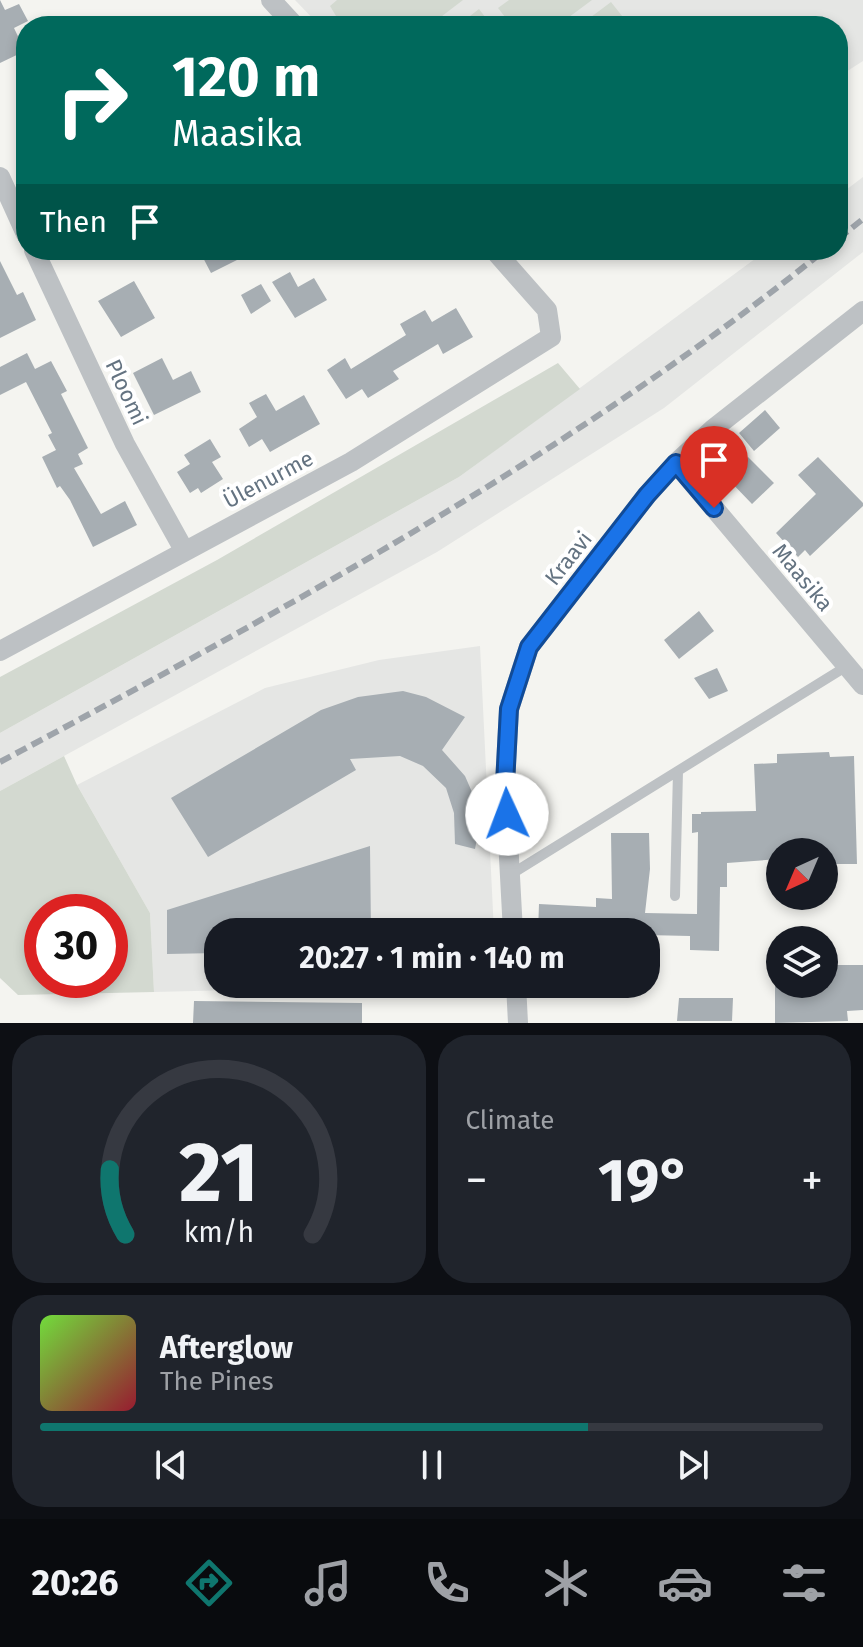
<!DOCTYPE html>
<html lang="en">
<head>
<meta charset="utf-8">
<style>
	:root { --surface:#171b24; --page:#20242c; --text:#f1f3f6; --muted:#9ea1a6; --line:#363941; --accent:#0f766e }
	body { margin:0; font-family:"Fira Sans",sans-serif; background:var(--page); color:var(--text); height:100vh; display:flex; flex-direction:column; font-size:30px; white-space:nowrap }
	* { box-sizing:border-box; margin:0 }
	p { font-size:26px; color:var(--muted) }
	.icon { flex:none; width:44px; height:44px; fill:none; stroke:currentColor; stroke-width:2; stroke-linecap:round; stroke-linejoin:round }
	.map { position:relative; height:1023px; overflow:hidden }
	.details { display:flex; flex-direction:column; gap:12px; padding:12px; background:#0d0f14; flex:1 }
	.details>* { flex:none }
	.hud { position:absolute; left:16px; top:16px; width:832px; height:244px; border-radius:32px; box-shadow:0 4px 12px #0003; background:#00695c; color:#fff; overflow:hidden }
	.needle { width:52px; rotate:224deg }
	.buttons { position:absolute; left:766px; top:838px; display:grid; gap:16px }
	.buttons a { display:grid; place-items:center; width:72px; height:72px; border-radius:50%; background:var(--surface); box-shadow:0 4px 12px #0003; font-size:40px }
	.speed { position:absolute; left:24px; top:894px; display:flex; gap:16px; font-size:40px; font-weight:700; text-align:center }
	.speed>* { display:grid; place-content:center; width:104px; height:104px; border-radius:50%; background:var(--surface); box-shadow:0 4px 12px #0003; line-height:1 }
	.speed .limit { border:12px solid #d22; background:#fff; color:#111 }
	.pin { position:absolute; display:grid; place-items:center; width:68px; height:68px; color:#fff; margin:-82px -34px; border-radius:50% 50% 50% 0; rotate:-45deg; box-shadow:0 0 8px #0007 }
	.pin .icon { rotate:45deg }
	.me { position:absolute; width:88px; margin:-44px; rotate:358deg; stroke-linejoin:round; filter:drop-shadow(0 0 6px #0008) }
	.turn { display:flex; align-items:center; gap:28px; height:168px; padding:0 24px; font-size:36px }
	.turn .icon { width:104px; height:104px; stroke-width:2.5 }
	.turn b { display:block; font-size:56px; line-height:68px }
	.then { display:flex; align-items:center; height:76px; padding:0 24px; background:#0003; gap:16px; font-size:30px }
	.big { font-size:60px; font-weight:700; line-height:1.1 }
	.details .tile { flex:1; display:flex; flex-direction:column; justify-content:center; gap:12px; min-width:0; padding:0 28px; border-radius:32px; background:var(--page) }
	.details .dial { align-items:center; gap:0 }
	.dial svg { height:208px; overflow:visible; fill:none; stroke:var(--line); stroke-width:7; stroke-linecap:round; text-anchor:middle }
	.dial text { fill:var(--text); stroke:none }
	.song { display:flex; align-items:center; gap:24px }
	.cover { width:96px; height:96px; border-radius:12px; background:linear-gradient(135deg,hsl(100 70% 55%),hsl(350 70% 35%)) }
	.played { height:8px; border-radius:4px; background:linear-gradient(90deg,var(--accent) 70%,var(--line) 70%) }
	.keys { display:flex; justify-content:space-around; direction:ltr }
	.heat { display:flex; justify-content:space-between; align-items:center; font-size:44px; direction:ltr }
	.details .tiles { flex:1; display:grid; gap:12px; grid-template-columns:1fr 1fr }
	.tile:last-child { grid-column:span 2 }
	.trip { position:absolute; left:204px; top:918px; width:456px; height:80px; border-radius:32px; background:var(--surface); box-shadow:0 4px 12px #0003; font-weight:700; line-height:80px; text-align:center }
	.dock { display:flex; height:128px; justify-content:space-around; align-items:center; background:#090b0e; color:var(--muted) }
	.dock .icon { width:56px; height:56px }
	.dock .current { color:var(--accent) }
	.dock b { font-size:36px; color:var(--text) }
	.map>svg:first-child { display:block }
	.built { fill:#e5e6e4 }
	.green { fill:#d3d9d0; fill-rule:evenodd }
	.building { fill:#a7aeb3 }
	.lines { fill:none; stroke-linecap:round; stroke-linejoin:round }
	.lane { stroke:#bdc1c4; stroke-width:10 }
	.street { stroke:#bdc1c4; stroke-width:20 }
	.rail { stroke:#9ea4aa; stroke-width:6; stroke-dasharray:12 6; stroke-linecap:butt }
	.route-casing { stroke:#114b97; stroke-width:20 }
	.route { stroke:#1a73e8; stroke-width:14 }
	.labels { text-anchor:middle; stroke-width:8; stroke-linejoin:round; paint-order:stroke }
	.street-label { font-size:22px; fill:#647381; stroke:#fff }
</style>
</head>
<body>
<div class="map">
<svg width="863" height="1023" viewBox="0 0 863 1023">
	<rect width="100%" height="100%" fill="#f4f4f0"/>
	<path class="built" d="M 295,0 L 863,0 L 863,61 L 838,77 L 838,26 L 320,26 Z
		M 863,177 L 863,252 L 664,408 L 437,552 L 0,791 L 0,733 L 459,477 L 767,250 L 838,250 L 838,196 Z
		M 480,646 L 494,932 L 218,932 L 218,984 L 496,984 L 154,992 L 150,913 L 77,785 L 265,688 L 379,660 Z"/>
	<path class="green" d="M 337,0 L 463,0 L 429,26 L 361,26 L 352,19 L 342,26 L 330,6 Z
		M 509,0 L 592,0 L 557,26 L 512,26 L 498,8 Z
		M 611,2 L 630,26 L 579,26 Z
		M 479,9 L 492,26 L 457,26 Z
		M 558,363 L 580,389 L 459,477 L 0,733 L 0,677 L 217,560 Z
		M 64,756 L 77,785 L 150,913 L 154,992 L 18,995 L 0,978 L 0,791 ZM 42,912 L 110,912 L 110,980 L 42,980 Z"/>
	<path class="building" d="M 0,0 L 5,10 L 19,4 L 28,21 L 14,28 L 25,51 L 0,63 Z
		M 199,250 L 257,250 L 211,273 Z
		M 0,261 L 17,295 L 23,292 L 36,320 L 0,338 Z
		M 290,272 L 298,287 L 314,278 L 327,300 L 295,318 L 272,282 Z
		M 134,281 L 155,318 L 121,337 L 98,301 Z
		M 261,284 L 271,301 L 251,314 L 241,295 Z
		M 456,308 L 473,337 L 443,354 L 438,344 L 393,371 L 399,379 L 368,398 L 362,389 L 346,399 L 327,370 L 345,358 L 351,369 L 406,335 L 400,324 L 425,310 L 432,322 Z
		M 27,353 L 35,369 L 51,361 L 67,391 L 61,394 L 88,448 L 78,454 L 83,464 L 74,468 L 101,514 L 125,501 L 137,525 L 93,547 L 70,500 L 60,486 L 57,488 L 42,457 L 56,450 L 48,435 L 52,433 L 26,382 L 0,395 L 0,367 Z
		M 162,358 L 173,380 L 191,371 L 201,392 L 154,415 L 133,373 Z
		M 266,394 L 276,411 L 304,395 L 320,424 L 270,452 L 262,439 L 249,447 L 239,429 L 257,417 L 249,403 Z
		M 765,410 L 780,428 L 754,451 L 739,433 Z
		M 210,439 L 221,457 L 212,462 L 223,479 L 201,493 L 198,488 L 190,493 L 177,472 L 190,464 L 184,455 Z
		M 748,457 L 774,483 L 752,504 L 726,477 Z
		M 818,457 L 863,503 L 863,506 L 810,556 L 805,550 L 798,557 L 776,533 L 816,494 L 798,475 Z
		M 699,611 L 714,631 L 679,659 L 664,640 Z
		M 717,668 L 728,691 L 709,699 L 694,678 Z
		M 403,691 L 426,697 L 465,717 L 442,750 L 465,776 L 475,799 L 480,823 L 475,849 L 455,844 L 454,813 L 446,788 L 423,766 L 400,756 L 350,759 L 356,770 L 208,857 L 171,798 L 321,710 L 358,697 Z
		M 829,752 L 830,757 L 854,756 L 857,864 L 824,864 L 824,852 L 780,852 L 780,859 L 727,863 L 727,887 L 720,887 L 719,951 L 690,950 L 690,936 L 646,935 L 646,932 L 538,932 L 539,904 L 596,907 L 596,898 L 612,899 L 611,833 L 649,833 L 650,869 L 645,913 L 697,914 L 698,832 L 692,833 L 692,814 L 701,814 L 701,812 L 756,811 L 754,764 L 777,763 L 777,754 Z
		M 370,846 L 371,932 L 218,932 L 218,953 L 167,954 L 167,910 Z
		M 831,965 L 863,965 L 863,1010 L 847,1011 L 848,1021 L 775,1023 L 775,985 L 824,984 L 824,970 L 831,970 Z
		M 679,998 L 733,998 L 732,1021 L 677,1021 Z
		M 194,1001 L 362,1003 L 362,1023 L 193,1023 Z"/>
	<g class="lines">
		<path class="lane" d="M 510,875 L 847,666
			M 675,896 L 678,771"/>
		<path class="street" d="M 271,0 L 295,26
			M 0,177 L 26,234
			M 34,250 L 125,444 L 184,550
			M 676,463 L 863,685
			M 0,651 L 351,462 L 551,337 L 547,310 L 494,250
			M 513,932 L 505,784 L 509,709 L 529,647 L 647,495 L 676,463 L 713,429 L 863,311
			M 516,984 L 518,1023"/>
		<path class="rail" d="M 838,239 L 863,219
			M 0,762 C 286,609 571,454 825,250"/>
	</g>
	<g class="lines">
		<g class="route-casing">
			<path id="route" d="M 507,814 L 505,784 L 509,709 L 529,647 L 647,495 L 676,463 L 714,508"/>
		</g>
		<use href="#route" class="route"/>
	</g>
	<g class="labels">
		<g class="street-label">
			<text transform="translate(127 392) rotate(65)" y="8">Ploomi</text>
			<text transform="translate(268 479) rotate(-28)" y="8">Ülenurme</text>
			<text transform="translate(568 558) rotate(-52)" y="8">Kraavi</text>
			<text transform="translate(803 577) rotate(50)" y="8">Maasika</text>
		</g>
	</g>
</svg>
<div class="buttons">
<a><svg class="needle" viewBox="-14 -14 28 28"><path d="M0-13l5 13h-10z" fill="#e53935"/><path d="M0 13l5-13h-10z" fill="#9ea1a6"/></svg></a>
<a><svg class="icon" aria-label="layers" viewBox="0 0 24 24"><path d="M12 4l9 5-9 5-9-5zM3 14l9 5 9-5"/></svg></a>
</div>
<div class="speed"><div class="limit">30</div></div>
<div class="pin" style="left:714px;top:508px;background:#d93025"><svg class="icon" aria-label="arrive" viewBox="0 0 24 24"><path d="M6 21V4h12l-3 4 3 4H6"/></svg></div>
<svg class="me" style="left:507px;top:814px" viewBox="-20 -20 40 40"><circle r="19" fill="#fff"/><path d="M0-13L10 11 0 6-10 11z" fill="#1a73e8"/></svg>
<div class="trip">20:27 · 1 min · 140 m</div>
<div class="hud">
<div class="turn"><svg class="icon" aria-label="right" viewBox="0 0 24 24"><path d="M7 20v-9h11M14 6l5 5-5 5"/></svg><div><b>120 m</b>Maasika</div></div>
<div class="then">Then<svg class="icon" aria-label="arrive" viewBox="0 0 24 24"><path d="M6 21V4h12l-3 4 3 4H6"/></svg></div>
</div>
</div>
<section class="details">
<div class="tiles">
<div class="tile dial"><svg viewBox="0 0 100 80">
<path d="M14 69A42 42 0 1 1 86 69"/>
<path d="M14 69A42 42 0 0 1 8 44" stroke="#0f766e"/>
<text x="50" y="56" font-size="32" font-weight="700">21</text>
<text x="50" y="72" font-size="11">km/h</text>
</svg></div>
<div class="tile"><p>Climate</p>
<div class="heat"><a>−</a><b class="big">19°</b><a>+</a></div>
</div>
<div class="tile">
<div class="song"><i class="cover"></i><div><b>Afterglow</b><p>The Pines</p></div></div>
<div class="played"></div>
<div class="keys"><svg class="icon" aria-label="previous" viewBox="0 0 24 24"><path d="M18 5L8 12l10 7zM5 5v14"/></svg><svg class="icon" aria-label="pause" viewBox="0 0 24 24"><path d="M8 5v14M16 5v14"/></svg><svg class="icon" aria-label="next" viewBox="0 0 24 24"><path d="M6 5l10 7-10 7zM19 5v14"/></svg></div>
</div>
</div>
</section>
<nav class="dock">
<b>20:26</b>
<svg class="icon current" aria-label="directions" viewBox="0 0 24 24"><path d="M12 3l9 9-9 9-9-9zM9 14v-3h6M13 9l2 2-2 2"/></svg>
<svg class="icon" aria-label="music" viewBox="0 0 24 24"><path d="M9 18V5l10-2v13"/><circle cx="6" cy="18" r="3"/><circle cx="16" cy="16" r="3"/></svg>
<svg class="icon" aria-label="phone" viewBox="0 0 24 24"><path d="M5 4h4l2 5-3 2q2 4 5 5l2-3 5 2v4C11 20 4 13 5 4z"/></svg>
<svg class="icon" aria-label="climate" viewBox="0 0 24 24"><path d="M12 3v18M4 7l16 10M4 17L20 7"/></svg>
<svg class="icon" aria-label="car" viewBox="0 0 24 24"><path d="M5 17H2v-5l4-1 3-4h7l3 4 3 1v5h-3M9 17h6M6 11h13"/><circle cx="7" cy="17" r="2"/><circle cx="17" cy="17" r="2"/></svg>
<svg class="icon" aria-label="filters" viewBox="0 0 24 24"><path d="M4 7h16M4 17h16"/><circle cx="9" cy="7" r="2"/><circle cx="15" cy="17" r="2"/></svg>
</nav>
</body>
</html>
